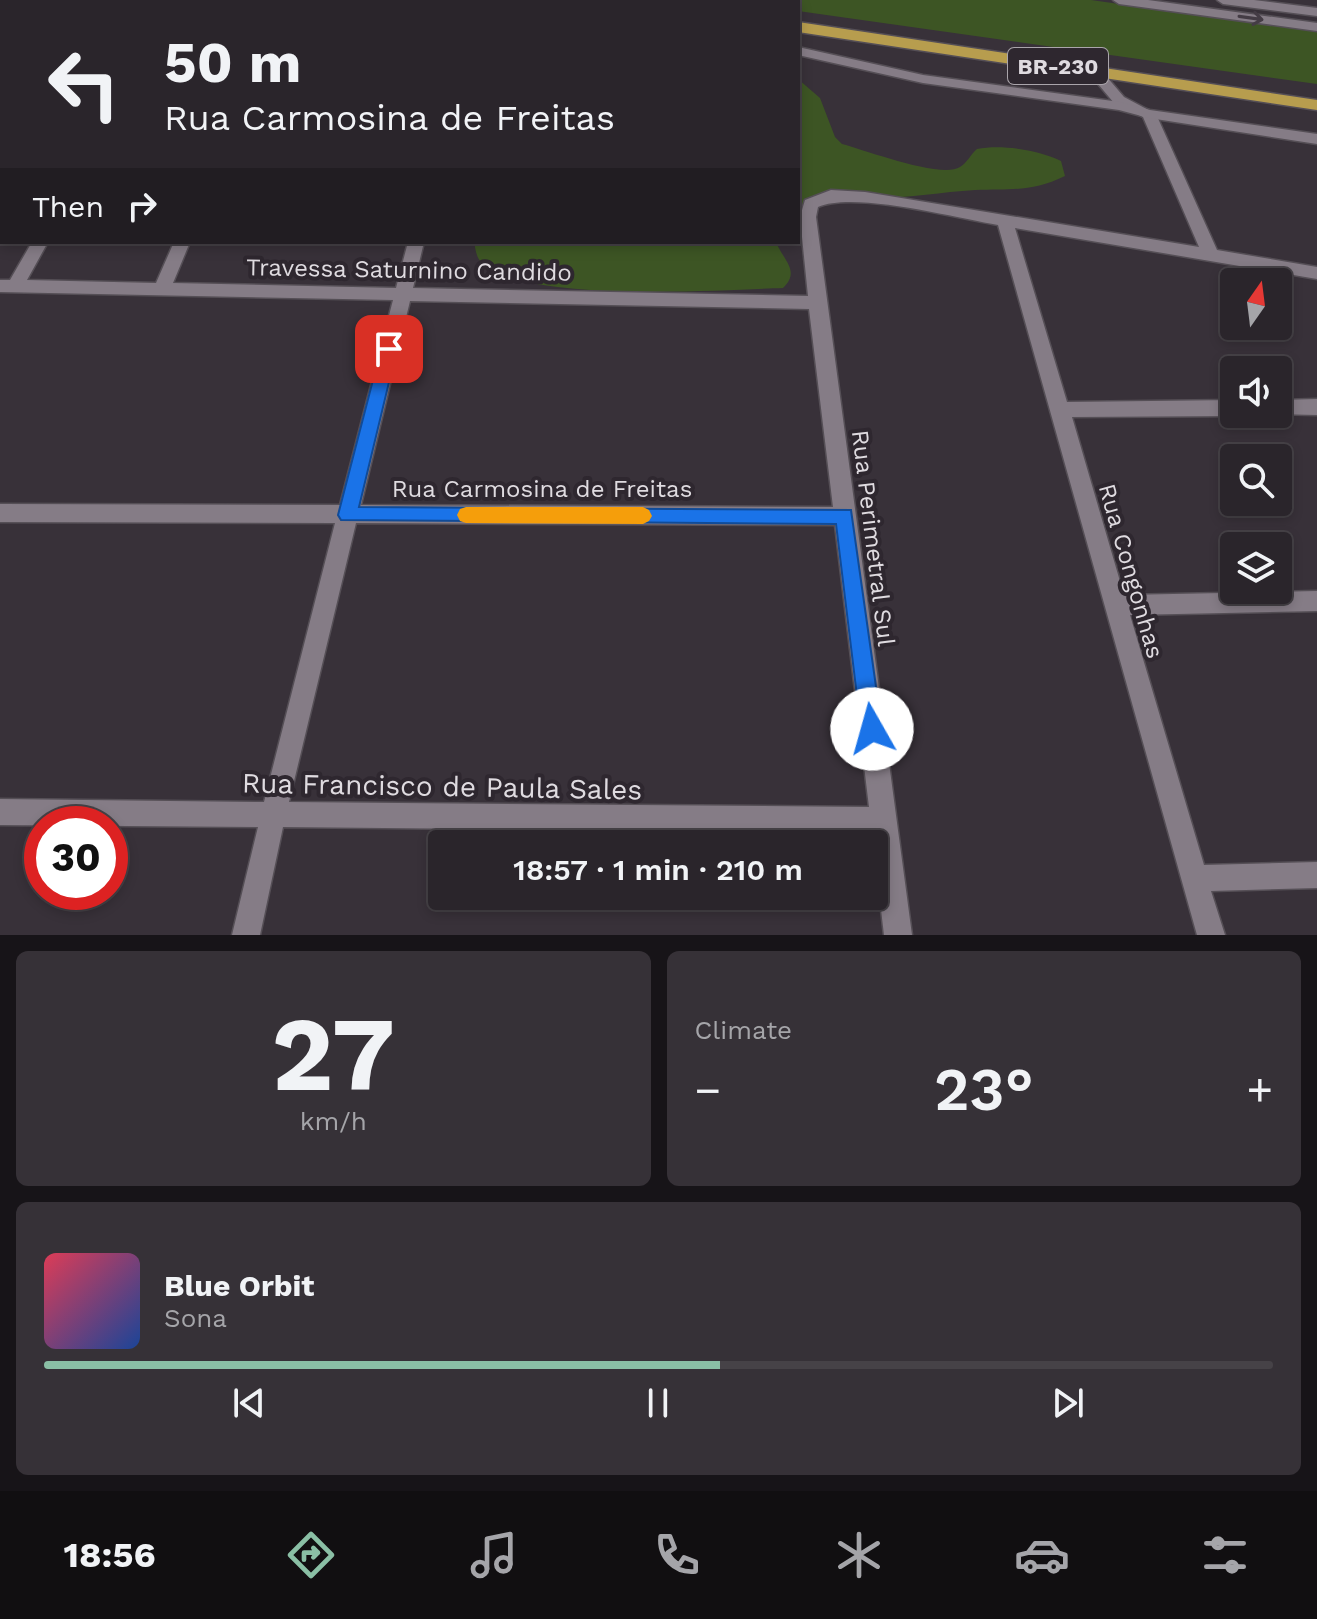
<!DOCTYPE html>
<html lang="en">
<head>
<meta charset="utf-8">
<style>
	:root { --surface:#2a252b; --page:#363137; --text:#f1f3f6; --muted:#a5a5a9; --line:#464247; --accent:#8abfa5 }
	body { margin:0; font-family:"Work Sans",sans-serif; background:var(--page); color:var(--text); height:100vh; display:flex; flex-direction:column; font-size:30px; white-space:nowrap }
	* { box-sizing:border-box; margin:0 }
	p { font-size:26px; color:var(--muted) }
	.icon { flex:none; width:44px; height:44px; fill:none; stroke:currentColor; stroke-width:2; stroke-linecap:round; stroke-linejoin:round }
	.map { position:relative; height:935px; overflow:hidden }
	.sheet { display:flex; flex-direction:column; gap:16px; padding:16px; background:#171418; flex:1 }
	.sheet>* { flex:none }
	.banner { position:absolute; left:0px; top:0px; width:800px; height:244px; box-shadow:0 4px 12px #0003,0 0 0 2px var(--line); background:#2a252b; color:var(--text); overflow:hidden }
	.needle { width:52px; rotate:14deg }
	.fabs { position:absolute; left:1220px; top:268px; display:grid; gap:16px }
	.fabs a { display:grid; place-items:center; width:72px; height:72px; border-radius:8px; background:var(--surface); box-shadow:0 4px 12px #0003,0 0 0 2px var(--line); font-size:40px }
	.speed { position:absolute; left:24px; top:806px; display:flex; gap:16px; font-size:40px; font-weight:700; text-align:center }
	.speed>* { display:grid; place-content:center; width:104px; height:104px; border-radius:50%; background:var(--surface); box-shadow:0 4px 12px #0003,0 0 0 2px var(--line); line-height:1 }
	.speed .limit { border:12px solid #d22; background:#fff; color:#111 }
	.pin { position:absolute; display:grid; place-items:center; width:68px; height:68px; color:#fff; margin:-34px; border-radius:16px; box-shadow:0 4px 12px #0006 }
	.me { position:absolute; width:88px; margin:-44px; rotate:353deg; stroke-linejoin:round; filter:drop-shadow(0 0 6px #0008) }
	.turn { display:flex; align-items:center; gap:28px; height:168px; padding:0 32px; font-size:36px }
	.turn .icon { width:104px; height:104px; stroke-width:2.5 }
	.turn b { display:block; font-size:56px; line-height:68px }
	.then { display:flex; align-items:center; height:76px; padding:0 32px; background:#0003; gap:16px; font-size:30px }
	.big { font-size:60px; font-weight:600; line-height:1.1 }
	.sheet .widget { flex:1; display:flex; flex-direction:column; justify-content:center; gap:12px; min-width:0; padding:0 28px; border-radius:12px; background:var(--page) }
	.sheet .dial { align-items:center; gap:0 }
	.dial b { font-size:104px; line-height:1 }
	.song { display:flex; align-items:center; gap:24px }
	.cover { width:96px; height:96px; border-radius:12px; background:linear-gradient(135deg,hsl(350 70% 55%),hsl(220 70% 35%)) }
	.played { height:8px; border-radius:4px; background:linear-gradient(90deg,var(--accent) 55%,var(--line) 55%) }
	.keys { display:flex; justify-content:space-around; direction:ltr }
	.heat { display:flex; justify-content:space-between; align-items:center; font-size:44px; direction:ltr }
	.sheet .tiles { flex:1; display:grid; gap:16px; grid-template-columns:1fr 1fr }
	.widget:last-child { grid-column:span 2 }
	.trip { position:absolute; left:428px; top:830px; width:460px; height:80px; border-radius:8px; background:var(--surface); box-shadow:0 4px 12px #0003,0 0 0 2px var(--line); font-weight:600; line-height:80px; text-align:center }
	.tab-bar { display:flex; height:128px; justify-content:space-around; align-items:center; background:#110f11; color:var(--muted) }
	.tab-bar .icon { width:56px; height:56px }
	.tab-bar .current { color:var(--accent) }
	.tab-bar b { font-size:36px; color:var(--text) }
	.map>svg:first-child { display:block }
	.green { fill:#3d5524 }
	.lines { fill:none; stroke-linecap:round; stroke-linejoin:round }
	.street-casing { stroke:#554f56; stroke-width:3 }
	.secondary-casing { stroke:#554f56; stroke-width:3 }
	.highway-casing { stroke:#554f56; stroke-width:3 }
	.street { fill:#857c86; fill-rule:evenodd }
	.secondary { fill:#857c86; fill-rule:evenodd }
	.highway { fill:#b79d4e; fill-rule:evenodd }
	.oneway { stroke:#443c45 }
	.route { fill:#1a73e8; stroke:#114b97; stroke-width:2 }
	.slow { fill:#f59e0b }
	.labels { text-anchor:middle; stroke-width:8; stroke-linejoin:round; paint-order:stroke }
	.shield { fill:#2e272f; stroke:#aaa5ab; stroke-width:2 }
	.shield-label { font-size:22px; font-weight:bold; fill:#dfdbe0 }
	.street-label { font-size:24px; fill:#dfdbe0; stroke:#2e272f }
	.near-street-label { font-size:28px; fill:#dfdbe0; stroke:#2e272f }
</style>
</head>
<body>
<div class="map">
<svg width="1317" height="935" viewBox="0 0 1317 935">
	<rect width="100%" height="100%" fill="#383139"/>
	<path class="green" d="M 764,0 L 1091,0 L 1317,32 L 1317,84 L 798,11 L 798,2 Z
		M 798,79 L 820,98 L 835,137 L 842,144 C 865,150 941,179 960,167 C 967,163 971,154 977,149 C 1002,144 1038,150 1061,161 L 1065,176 C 1032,192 1010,189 975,190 C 942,192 910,198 877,198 C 852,198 822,196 798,206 Z
		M 474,242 L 776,242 C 783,260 801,271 783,288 C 721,290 528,303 483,264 C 476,258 476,251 474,242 Z"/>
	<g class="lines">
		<g class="street-casing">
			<path id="street" d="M 1095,68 L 1100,69 L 1124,97 L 1156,114 L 1217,250 L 1317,267 L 1317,279 L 1015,228 L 1067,402 L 1234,400 L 1234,414 L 1239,414 L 1234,416 L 1072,417 L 1124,595 L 1317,591 L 1317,611 L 1130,615 L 1204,865 L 1317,862 L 1317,888 L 1211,891 L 1225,935 L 1197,935 L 998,225 C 956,218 854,191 818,207 L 816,217 L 912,935 L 884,935 L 872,833 L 283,827 L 260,935 L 232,935 L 258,827 L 0,825 L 0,799 L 264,802 L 335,523 L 0,522 L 0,504 L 340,505 L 393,300 L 0,292 L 0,280 L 10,280 L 32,242 L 48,242 L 27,280 L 156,283 L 174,242 L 190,242 L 173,283 L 396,288 L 408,242 L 424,242 L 413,288 L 808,296 L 800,217 L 805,200 L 831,190 L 865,192 L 1199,247 L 1143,117 L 1114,103 L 1088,72 ZM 410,301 L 809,309 L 833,507 L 361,505 ZM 356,523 L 835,525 L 869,807 L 289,802 Z
				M 1317,399 L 1317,415 L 1273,414 L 1278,414 L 1278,400 Z"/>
		</g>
		<g class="secondary-casing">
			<path id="secondary" d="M 723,0 L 736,0 L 738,2 L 724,2 Z
				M 1113,0 L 1148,0 L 1317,23 L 1317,31 L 1119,4 Z
				M 1217,0 L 1254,0 L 1317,8 L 1317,16 L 1223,4 Z
				M 798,47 L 923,75 L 1120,102 L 1150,110 L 1317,134 L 1317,144 L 1149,118 L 1119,110 L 923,83 L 798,55 Z"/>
		</g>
		<g class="highway-casing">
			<path id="highway" d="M 615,0 L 643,0 L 645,2 L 617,2 Z
				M 798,22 L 1317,100 L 1317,110 L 798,32 Z
				M 2,51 L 2,61 L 0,62 L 0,52 Z"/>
		</g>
		<use href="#street" class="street"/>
		<use href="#secondary" class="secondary"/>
		<use href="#highway" class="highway"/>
	</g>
	<defs><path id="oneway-shaft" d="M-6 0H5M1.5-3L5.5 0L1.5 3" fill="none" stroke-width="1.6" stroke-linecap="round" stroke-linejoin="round" transform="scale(2)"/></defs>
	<use class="oneway" href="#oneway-shaft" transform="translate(1251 18) rotate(8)"/>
	<path class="route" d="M 389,343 L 397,349 L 359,507 L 851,510 L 882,729 L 879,737 L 872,740 L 864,737 L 861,729 L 836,524 L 341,520 L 338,515 L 381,349 Z"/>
	<path class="slow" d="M 466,507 L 643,507 L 649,510 L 652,516 L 649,521 L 643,524 L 466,523 L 460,521 L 457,515 L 460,509 Z"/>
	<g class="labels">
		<rect class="shield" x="1008" y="48" width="100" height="36" rx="6"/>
		<g class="shield-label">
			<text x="1058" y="74">BR-230</text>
		</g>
		<g class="street-label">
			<text transform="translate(409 270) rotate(1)" y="8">Travessa Saturnino Candido</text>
			<text x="542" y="497">Rua Carmosina de Freitas</text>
			<text transform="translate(873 538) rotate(83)" y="8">Rua Perimetral Sul</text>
			<text transform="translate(1131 571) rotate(74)" y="8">Rua Congonhas</text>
		</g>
		<g class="near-street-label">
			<text transform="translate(442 786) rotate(1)" y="10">Rua Francisco de Paula Sales</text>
		</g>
	</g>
</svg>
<div class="fabs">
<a><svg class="needle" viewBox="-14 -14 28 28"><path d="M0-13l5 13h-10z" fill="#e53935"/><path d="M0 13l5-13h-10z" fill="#a5a5a9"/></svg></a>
<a><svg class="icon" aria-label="sound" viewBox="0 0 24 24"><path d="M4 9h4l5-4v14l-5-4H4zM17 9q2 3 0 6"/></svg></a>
<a><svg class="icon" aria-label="search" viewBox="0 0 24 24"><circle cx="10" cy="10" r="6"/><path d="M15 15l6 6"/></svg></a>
<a><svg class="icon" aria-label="layers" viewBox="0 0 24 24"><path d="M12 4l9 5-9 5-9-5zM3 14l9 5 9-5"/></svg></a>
</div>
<div class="speed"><div class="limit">30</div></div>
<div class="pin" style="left:389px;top:349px;background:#d93025"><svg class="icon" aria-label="arrive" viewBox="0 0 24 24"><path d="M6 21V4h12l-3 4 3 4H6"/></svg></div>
<svg class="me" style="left:872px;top:729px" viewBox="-20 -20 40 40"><circle r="19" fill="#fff"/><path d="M0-13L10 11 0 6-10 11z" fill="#1a73e8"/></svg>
<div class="trip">18:57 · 1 min · 210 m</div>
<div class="banner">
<div class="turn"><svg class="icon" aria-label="left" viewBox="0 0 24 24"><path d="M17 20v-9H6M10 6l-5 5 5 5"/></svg><div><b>50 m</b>Rua Carmosina de Freitas</div></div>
<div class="then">Then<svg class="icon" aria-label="right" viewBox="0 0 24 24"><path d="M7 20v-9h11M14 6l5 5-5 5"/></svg></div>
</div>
</div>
<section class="sheet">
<div class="tiles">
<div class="widget dial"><b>27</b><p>km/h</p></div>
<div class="widget"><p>Climate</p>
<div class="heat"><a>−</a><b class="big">23°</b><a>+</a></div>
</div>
<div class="widget">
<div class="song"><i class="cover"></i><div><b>Blue Orbit</b><p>Sona</p></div></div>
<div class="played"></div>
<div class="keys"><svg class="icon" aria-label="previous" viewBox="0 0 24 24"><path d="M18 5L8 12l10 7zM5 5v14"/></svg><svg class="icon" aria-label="pause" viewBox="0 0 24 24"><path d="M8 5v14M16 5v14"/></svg><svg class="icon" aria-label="next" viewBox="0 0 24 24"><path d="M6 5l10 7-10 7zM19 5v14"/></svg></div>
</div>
</div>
</section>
<nav class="tab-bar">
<b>18:56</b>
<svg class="icon current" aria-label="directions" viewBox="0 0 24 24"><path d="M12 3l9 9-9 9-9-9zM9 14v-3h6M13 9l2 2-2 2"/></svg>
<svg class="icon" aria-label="music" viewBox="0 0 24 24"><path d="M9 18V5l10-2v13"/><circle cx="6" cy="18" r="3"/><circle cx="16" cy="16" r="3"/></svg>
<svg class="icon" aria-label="phone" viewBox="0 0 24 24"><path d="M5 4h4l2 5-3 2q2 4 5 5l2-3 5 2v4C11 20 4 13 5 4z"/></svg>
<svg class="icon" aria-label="climate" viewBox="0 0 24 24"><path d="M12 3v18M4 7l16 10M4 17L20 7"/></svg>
<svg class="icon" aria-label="car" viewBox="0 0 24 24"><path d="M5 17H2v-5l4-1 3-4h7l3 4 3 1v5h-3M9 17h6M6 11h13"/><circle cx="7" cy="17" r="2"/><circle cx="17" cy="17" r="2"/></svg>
<svg class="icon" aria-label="filters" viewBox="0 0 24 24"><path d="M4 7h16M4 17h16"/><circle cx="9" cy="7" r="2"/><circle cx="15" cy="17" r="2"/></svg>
</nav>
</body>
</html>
